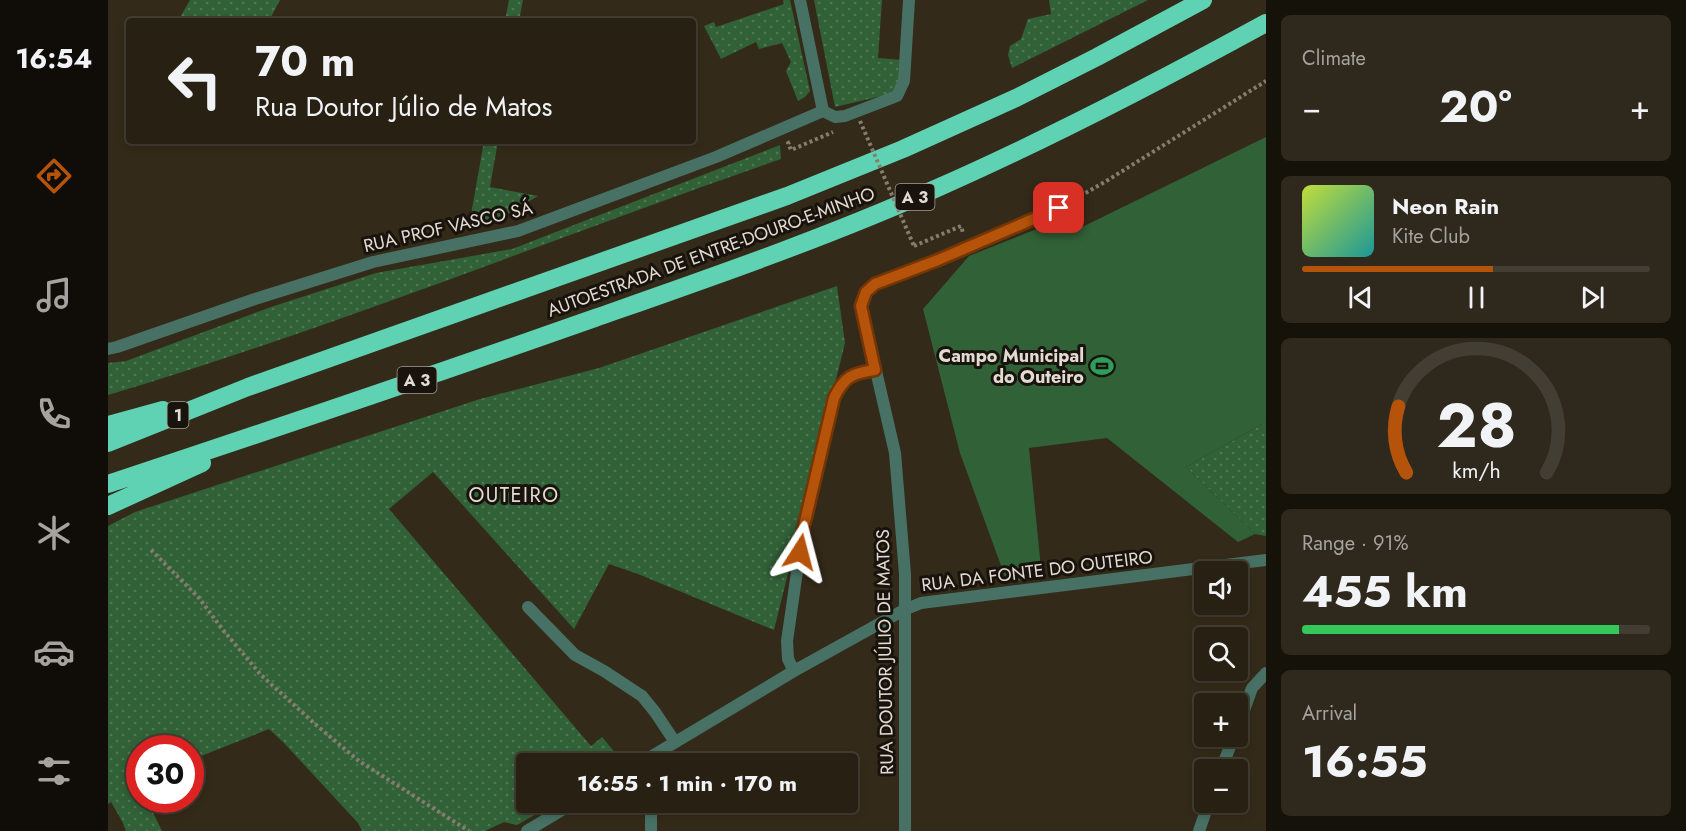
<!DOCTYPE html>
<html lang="en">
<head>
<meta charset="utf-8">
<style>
	:root { --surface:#272013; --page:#2f281c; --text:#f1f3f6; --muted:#a4a3a0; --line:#433e33; --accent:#b45309 }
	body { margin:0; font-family:Jost,sans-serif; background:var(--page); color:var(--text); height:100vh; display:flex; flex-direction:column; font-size:22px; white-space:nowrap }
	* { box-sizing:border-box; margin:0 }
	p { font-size:20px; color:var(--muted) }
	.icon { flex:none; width:33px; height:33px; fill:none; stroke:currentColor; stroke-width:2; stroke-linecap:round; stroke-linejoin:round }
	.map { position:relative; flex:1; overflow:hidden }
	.side { display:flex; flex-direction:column; gap:15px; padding:15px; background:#15120a; width:420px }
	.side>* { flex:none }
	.banner { position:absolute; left:18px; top:18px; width:570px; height:126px; border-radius:6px; box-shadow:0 3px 9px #0003,0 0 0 2px var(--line); background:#272013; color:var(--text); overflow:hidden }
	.controls { position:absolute; left:1086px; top:561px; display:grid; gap:12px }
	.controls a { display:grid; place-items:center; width:54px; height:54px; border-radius:6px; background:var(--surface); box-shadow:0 3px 9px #0003,0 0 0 2px var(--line); font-size:30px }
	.speed { position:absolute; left:18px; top:735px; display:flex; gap:12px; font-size:30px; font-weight:700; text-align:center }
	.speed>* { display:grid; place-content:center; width:78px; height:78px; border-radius:50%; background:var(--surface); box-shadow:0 3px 9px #0003,0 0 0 2px var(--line); line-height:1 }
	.speed .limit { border:9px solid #d22; background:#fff; color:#111 }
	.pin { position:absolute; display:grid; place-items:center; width:51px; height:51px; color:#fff; margin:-26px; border-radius:12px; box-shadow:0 3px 9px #0006 }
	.me { position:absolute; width:66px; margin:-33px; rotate:9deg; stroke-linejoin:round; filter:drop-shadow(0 0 4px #0008) }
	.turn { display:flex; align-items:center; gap:21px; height:126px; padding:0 30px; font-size:27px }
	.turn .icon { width:78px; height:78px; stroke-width:2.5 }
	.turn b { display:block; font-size:42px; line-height:51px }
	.big { font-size:45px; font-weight:700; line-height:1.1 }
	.side .tile { flex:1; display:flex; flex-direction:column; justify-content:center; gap:9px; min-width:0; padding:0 21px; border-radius:9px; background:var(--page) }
	.side .dial { align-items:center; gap:0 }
	.dial svg { height:156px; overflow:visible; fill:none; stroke:var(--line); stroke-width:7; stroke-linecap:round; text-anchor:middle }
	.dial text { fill:var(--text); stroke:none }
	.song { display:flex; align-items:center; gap:18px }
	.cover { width:72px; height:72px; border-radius:9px; background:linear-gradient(135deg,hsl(70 70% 55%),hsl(180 70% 35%)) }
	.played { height:6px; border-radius:3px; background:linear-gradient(90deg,var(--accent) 55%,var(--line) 55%) }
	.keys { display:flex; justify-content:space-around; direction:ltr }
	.heat { display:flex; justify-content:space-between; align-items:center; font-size:33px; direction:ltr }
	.charge { height:9px; border-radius:4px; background:linear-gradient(90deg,#34c759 91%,var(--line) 0) }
	.trip { position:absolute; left:408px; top:753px; width:342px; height:60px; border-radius:6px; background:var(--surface); box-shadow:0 3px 9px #0003,0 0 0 2px var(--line); font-weight:700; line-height:60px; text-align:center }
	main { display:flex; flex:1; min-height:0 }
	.tabs { display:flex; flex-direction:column; width:108px; justify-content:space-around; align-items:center; background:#100d08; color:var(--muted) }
	.tabs .icon { width:42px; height:42px }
	.tabs .on { color:var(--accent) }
	.tabs b { font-size:27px; color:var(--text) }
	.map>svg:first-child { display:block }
	.grass { fill:url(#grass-dots) }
	.garden { fill:#316137 }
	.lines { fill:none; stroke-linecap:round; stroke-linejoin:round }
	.path { stroke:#857d6f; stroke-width:4; stroke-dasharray:3 3; stroke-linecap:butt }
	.service { stroke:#477164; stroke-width:12 }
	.pedestrian { stroke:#477164; stroke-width:12 }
	.minor { stroke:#477164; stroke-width:12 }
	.motorway { stroke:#5ed2b2; stroke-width:18 }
	.path-bridge { stroke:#857d6f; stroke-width:4; stroke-dasharray:3 3; stroke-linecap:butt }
	.route-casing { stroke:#753606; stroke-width:15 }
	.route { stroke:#b45309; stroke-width:10 }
	.labels { text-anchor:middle; stroke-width:6; stroke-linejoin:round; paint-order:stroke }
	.shield { fill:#18130c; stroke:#a59f96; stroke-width:1.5 }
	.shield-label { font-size:16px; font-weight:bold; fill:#e2dbd1 }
	.street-label { font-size:18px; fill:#e2dbd1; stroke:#18130c }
	.poi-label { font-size:18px; font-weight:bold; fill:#e2dbd1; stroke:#18130c; text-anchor:end }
	.neighbourhood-label { font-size:20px; letter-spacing:1.5px; fill:#e2dbd1; stroke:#18130c }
</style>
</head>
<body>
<main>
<nav class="tabs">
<b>16:54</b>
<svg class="icon on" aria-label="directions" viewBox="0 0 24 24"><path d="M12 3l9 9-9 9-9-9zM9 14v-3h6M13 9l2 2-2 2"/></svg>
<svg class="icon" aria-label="music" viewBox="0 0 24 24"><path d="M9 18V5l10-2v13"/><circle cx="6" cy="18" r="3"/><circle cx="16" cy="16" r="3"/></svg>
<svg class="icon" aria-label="phone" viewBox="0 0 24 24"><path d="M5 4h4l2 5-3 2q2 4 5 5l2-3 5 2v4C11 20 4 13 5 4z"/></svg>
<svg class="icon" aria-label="climate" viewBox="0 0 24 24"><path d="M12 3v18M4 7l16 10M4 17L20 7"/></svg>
<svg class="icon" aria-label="car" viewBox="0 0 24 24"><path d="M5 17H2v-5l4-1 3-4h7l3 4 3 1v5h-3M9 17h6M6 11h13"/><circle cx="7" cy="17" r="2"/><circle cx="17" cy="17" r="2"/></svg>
<svg class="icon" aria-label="filters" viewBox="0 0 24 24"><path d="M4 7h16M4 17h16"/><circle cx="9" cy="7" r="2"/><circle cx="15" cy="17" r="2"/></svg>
</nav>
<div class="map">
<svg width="1158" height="831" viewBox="0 0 1158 831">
	<defs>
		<pattern id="grass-dots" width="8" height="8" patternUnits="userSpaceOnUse" patternTransform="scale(1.5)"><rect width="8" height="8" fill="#316137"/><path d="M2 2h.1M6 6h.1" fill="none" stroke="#4f7753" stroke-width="1.8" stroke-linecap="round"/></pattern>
	</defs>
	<rect width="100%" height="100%" fill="#342a19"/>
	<path class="grass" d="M 82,0 L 172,0 L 161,21 L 70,21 Z
		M 401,0 L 415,0 L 411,21 L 397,21 Z
		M 675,0 L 682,0 L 702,91 L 697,97 L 690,101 L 678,71 L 683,62 L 674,43 L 651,49 L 648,42 L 613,59 L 596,26 L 606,22 L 608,27 L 676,4 Z
		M 706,0 L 774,0 L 770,58 L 794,60 L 790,86 L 782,94 L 727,107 Z
		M 941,0 L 1040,0 L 904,68 L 900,55 L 902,46 L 913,39 L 920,19 L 943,14 Z
		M 376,141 L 390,141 L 382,187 L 430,196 L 380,225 L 361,226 Z
		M 672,145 L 673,159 C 448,237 228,327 0,395 L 0,363 L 18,361 L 163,307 L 268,273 L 404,249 Z
		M 729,286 L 737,343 L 666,630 L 530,574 L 501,564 L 466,629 L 325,472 L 281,509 L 483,746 L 494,737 L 516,763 L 418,764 L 418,802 L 448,803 L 409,825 L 396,822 L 377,831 L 254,831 L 250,823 L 176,743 L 161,729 L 83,760 L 82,748 L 32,748 L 32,800 L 39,800 L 54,831 L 18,831 L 14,821 L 3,802 L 0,804 L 0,526 L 27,512 L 372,399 L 491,368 Z
		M 1158,422 L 1158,536 L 1147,534 L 1078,467 Z"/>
	<path class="garden" d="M 1158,137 L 1158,422 L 1078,467 L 1147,534 L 1130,542 L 999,438 L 921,448 L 934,578 L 899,582 L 852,453 L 815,309 L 861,256 L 954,219 L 970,229 Z"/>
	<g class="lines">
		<path class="path" d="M 682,142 L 680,143 L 683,150 L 725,132
			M 962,202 L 1000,180 L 1158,81
			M 806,246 L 853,226 L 855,233
			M 43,550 L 91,598 L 115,630 L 153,675 L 207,724 L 251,761 L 361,831"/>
		<path class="service" d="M 420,607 L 467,655 L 496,671 L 534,696 L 547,712 L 567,742"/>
		<path class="pedestrian" d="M 715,111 L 727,117 L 737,116 L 789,96 L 796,81 L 801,0"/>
		<path class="minor" d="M 0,349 L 9,347 L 147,299 L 265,262 L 410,231 L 608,157 L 715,111 L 692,0
			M 686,671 L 680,659 L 679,641 L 695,530 L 726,398 C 736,377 744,373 767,370
			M 1130,727 L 1144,688 L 1158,673
			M 531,764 L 686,671 L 796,610 L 813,603 L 1158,560
			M 1113,770 L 1126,736
			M 419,831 L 467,802
			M 543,831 L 543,802
			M 797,831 L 797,574 L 787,453 L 753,306 L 758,292 L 767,284 L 830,260 L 951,208
			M 1091,831 L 1101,802"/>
		<path class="motorway" d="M 0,425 L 55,410
			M 0,443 L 140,387 L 679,196 L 795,149 L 908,98 L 989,57 L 1095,0
			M 0,484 C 163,430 325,375 487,318 C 601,278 717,238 827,189 C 941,139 1050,82 1158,23
			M 0,506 L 94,463"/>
		<path class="path-bridge" d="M 752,121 L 806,246"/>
	</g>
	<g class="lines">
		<g class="route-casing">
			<path id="route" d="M 692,552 L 695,530 L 726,398 C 736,377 744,373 767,370 L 753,306 L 758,292 L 767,284 L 830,260 L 951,208"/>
		</g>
		<use href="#route" class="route"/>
	</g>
	<defs>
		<g id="stadium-bare" transform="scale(1.8)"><path d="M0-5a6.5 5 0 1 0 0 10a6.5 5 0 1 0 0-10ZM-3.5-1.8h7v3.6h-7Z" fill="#2e9e5b" stroke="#18130c" stroke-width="2.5" paint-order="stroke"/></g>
	</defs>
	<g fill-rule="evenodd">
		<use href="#stadium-bare" x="994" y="366"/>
	</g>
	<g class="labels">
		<g class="shield">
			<rect x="787.5" y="184" width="39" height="26" rx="4.5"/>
			<rect x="289.5" y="367" width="39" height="26" rx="4.5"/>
			<rect x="59.5" y="402" width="21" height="26" rx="4.5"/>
		</g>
		<g class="shield-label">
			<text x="807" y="203">A 3</text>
			<text x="309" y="386">A 3</text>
			<text x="70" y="421">1</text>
		</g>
		<g class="street-label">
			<text transform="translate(340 227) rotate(-13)" y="6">RUA PROF VASCO SÁ</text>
			<text transform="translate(603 252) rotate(-20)" y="6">AUTOESTRADA DE ENTRE-DOURO-E-MINHO</text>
			<text transform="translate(929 571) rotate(-7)" y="6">RUA DA FONTE DO OUTEIRO</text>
			<text transform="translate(777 652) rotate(-91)" y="6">RUA DOUTOR JÚLIO DE MATOS</text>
		</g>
		<g class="poi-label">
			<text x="976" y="362">Campo Municipal<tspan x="976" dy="21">do Outeiro</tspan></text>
		</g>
		<g class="neighbourhood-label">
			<text x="406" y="502">OUTEIRO</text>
		</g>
	</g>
</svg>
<div class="controls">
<a><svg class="icon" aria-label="sound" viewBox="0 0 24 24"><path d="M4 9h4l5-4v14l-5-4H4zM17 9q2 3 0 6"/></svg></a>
<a><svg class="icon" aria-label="search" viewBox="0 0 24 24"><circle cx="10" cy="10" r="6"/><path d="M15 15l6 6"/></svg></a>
<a>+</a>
<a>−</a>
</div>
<div class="speed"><div class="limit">30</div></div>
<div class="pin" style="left:951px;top:208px;background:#d93025"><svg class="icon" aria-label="arrive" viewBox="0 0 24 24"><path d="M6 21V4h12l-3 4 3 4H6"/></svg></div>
<svg class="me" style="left:692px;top:552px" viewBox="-20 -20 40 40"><path d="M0-17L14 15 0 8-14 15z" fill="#b45309" stroke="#fff" stroke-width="4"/></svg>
<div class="trip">16:55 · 1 min · 170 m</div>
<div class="banner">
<div class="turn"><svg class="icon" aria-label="left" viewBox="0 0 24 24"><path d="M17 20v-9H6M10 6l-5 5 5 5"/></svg><div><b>70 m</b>Rua Doutor Júlio de Matos</div></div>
</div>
</div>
<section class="side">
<div class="tile"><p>Climate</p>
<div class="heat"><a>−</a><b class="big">20°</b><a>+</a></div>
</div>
<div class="tile">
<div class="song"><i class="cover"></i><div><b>Neon Rain</b><p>Kite Club</p></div></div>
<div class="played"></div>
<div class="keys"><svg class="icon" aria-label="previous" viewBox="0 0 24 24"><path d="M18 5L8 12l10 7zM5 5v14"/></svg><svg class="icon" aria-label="pause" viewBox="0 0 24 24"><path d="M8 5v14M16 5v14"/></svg><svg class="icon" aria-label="next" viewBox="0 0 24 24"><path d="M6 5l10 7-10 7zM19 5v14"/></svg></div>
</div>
<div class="tile dial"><svg viewBox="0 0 100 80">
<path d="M14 69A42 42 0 1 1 86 69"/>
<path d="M14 69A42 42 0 0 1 10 35" stroke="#b45309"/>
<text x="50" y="56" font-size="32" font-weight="700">28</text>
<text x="50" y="72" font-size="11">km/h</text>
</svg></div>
<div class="tile"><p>Range · 91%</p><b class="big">455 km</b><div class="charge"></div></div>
<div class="tile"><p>Arrival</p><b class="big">16:55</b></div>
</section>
</main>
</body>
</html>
